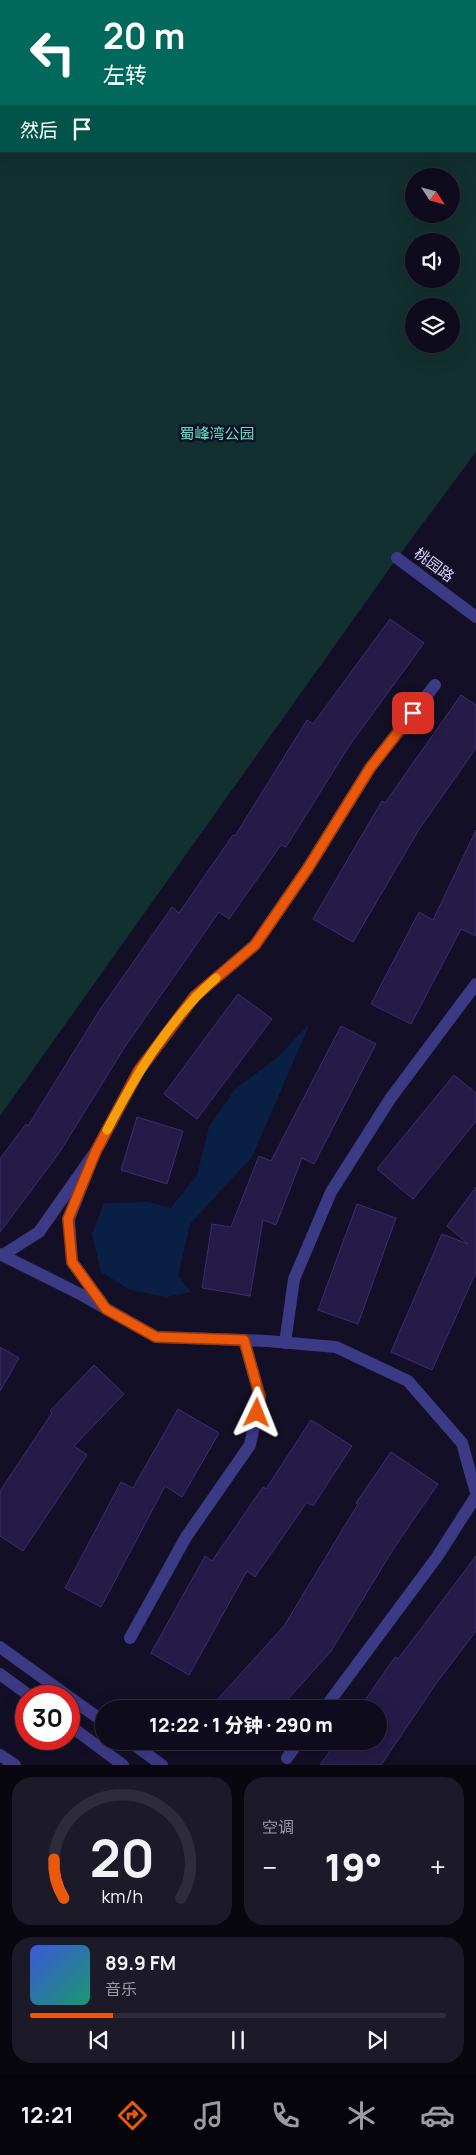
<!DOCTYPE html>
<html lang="zh">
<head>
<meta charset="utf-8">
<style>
	:root { --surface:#0e0b1c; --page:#1c1929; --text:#f1f3f6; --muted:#9b9ba3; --line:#2e2b3b; --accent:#ea580c }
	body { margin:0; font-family:Manrope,"Noto Sans SC",sans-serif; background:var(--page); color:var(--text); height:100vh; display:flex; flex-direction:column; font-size:19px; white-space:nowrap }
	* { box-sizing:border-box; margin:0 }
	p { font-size:16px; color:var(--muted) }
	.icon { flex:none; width:28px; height:28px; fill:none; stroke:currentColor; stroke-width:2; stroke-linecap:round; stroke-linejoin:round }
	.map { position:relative; height:1765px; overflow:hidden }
	.sheet { display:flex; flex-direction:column; gap:12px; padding:12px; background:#08060f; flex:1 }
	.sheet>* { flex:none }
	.guide { position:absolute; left:0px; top:0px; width:476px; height:152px; box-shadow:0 5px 20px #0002,0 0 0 1px var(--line); background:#00695c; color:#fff; overflow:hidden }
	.needle { width:32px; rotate:126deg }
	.tools { position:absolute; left:405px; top:168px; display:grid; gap:10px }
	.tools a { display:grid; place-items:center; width:55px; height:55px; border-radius:50%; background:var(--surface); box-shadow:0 5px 20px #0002,0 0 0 1px var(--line); font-size:25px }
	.speed { position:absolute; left:15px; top:1685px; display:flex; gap:10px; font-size:25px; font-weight:700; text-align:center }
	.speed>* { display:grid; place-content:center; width:65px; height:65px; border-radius:50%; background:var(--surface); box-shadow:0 5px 20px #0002,0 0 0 1px var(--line); line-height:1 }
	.speed .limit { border:8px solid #d22; background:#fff; color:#111 }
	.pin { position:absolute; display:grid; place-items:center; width:42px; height:42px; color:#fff; margin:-21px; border-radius:10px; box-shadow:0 2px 8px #0006 }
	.me { position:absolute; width:55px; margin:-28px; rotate:2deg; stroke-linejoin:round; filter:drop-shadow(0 0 4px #0008) }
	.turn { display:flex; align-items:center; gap:18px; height:105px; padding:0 20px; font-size:22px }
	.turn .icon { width:65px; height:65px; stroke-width:2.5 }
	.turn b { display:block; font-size:35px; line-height:42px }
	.then { display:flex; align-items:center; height:48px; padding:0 20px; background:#0003; gap:10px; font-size:19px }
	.big { font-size:38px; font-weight:800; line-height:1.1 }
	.sheet .card { flex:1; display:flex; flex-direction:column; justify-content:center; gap:8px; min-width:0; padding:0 18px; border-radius:20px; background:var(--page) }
	.sheet .dial { align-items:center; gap:0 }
	.dial svg { height:130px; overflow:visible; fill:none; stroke:var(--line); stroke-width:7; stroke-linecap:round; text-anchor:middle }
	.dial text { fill:var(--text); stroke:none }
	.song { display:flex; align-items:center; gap:15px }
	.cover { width:60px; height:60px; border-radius:8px; background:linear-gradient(135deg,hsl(230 70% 55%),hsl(160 70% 35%)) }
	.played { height:5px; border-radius:2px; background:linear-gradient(90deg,var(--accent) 20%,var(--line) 20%) }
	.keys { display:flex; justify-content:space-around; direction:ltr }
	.heat { display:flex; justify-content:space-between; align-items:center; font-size:28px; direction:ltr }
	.sheet .tiles { flex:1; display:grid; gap:12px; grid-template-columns:1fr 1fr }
	.card:last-child { grid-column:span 2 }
	.trip { position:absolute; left:95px; top:1700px; width:292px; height:50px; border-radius:25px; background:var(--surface); box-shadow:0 5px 20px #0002,0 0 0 1px var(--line); font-weight:800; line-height:50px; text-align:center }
	.tab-bar { display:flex; height:80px; justify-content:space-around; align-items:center; background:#06040b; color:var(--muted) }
	.tab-bar .icon { width:35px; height:35px }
	.tab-bar .on { color:var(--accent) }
	.tab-bar b { font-size:22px; color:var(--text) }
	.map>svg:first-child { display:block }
	.green { fill:#12302f; fill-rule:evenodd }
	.water { fill:#0a1f44 }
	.building { fill:#241b47; stroke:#3b2d73 }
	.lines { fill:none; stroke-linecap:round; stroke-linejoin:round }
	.service { stroke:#3d3a85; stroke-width:8 }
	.minor { stroke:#3d3a85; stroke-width:12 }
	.tertiary { stroke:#3d3a85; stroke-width:12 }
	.route-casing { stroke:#983908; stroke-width:12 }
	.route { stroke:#ea580c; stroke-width:9 }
	.slow { stroke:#f59e0b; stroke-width:9 }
	.labels { text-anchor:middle; stroke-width:5; stroke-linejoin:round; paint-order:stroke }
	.park-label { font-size:15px; fill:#5fe0c0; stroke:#130f26 }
	.street-label { font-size:15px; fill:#d9d4ff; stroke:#130f26 }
</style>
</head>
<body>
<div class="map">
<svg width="476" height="1765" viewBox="0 0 476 1765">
	<rect width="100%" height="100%" fill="#130f26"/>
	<path class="green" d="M 0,0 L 476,0 L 476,452 L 397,558 L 0,1116 ZM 1,1 L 475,1 L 475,151 L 1,151 ZM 414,176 L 451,176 L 451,214 L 414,214 ZM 414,241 L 451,241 L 451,279 L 414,279 ZM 414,306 L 451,306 L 451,344 L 414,344 Z"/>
	<path class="water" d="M 310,1023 L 252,1157 L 190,1224 L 178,1276 L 191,1292 L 166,1297 L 130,1290 L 101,1272 L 92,1234 L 104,1203 L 148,1202 L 171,1208 L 197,1175 L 209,1127 L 235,1089 L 277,1058 Z"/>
	<path class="building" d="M 390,619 L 424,643 L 349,746 L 286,847 L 281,845 L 229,919 L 219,912 L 126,1045 L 59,1153 L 0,1232 L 0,1159 L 26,1124 L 28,1126 L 99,1011 L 172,907 L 179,913 L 233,835 L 235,836 L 307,720 L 313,724 Z
		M 461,695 L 476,705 L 476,748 L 418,831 L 353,942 L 313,919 L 382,801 L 385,803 Z
		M 476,830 L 476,936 L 461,929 L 411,1024 L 371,1004 L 419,912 L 433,920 Z
		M 238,994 L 272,1019 L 197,1119 L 164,1094 Z
		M 341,1026 L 376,1044 L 314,1164 L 302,1158 L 276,1225 L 263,1220 L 250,1296 L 202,1288 L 212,1224 L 231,1227 L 259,1156 L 271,1161 Z
		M 454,1075 L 476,1093 L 476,1121 L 413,1199 L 377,1169 Z
		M 137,1117 L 183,1131 L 167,1184 L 121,1170 Z
		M 476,1187 L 476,1272 L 432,1370 L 391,1352 L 442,1234 L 468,1244 L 447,1226 Z
		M 357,1204 L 396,1218 L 358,1324 L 318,1310 Z
		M 0,1347 L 19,1358 L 0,1391 Z
		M 94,1365 L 124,1394 L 74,1446 L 87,1455 L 23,1551 L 0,1536 L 0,1491 L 52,1413 L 50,1411 Z
		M 178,1409 L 219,1433 L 182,1497 L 165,1486 L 101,1607 L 65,1588 L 121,1482 L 133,1488 Z
		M 311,1420 L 352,1446 L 313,1506 L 307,1502 L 255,1577 L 247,1571 L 189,1675 L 151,1653 L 205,1556 L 212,1561 L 263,1487 L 266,1489 Z
		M 391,1452 L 438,1484 L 394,1548 L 331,1651 L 279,1709 L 226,1709 L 217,1700 L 284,1626 L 358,1504 L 356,1503 Z
		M 476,1556 L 476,1631 L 435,1685 L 381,1765 L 320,1765 L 337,1741 L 379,1741 L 379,1709 L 359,1709 L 395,1657 L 398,1659 Z"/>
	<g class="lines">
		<path class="service" d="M 152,1 L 153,0"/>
		<path class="minor" d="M 88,1170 L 69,1219 L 72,1262 L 102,1303
			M 0,1254 L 82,1295 L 156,1337 L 267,1341 L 336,1347 L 408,1381 L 462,1443 L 476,1493
			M 3,1255 L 39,1232 L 96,1151 L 139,1071 L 195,996 L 255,945 L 308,868 L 370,768 L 435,685
			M 285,1343 L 294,1279 L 331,1192 L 390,1099 L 476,984
			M 130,1638 L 186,1537 L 250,1445 L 260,1397 L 244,1340
			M 324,1709 L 437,1557 L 476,1496
			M 0,1755 L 15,1765
			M 287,1758 L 299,1741"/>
		<path class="tertiary" d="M 397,558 L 476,617
			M 0,1647 L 68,1696
			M 0,1674 L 30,1696
			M 69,1697 L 104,1722
			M 69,1725 L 123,1765
			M 129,1741 L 162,1765"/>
	</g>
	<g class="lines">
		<g class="route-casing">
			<path id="route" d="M 257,1413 L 260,1397 L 244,1340 L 156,1337 L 106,1309 L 72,1262 L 68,1219 L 96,1151 L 139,1070 L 195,996 L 255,945 L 308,868 L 370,768 L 413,713"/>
		</g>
		<use href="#route" class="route"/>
		<path class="slow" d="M 107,1130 C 136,1075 169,1019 216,978"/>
	</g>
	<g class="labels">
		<g class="park-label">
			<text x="217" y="439">蜀峰湾公园</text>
		</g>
		<g class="street-label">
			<text transform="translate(434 565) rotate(37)" y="5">桃园路</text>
		</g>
	</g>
</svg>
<div class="tools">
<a><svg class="needle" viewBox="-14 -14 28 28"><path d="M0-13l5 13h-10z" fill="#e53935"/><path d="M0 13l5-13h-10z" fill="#9b9ba3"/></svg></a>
<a><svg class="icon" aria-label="sound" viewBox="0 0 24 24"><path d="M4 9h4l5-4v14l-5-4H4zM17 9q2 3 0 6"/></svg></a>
<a><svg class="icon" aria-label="layers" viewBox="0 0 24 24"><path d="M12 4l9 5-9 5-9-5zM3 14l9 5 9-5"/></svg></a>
</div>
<div class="speed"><div class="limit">30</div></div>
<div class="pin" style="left:413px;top:713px;background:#d93025"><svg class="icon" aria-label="arrive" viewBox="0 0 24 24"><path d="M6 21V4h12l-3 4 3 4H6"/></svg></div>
<svg class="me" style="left:257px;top:1413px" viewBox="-20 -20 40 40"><path d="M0-17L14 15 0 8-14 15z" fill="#ea580c" stroke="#fff" stroke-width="4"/></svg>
<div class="trip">12:22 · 1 分钟 · 290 m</div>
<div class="guide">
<div class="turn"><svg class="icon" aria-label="left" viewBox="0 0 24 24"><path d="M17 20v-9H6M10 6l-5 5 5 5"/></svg><div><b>20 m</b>左转</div></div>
<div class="then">然后<svg class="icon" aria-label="arrive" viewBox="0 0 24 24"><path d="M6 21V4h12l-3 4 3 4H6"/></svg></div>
</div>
</div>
<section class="sheet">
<div class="tiles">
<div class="card dial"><svg viewBox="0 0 100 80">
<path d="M14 69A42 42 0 1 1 86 69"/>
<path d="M14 69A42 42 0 0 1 8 45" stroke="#ea580c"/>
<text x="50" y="56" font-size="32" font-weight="700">20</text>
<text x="50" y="72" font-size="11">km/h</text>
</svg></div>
<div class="card"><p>空调</p>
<div class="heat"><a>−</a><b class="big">19°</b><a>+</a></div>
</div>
<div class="card">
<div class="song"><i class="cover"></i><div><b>89.9 FM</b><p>音乐</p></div></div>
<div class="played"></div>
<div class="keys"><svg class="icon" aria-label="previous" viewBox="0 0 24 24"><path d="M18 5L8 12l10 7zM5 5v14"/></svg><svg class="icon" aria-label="pause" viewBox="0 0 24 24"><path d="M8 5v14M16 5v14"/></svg><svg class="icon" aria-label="next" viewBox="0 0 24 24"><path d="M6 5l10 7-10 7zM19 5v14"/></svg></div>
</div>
</div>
</section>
<nav class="tab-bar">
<b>12:21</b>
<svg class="icon on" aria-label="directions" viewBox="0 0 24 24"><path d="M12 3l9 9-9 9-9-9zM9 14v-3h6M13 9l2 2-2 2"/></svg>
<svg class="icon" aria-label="music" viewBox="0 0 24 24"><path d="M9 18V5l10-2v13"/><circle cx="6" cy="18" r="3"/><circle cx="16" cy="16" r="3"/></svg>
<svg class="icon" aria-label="phone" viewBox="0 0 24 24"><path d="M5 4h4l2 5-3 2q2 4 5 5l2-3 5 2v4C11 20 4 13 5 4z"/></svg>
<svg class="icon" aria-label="climate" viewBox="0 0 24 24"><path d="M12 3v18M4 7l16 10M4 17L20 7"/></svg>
<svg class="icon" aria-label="car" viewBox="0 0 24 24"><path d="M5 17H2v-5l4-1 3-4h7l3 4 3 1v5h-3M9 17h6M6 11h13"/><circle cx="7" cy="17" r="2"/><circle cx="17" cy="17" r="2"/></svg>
</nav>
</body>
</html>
